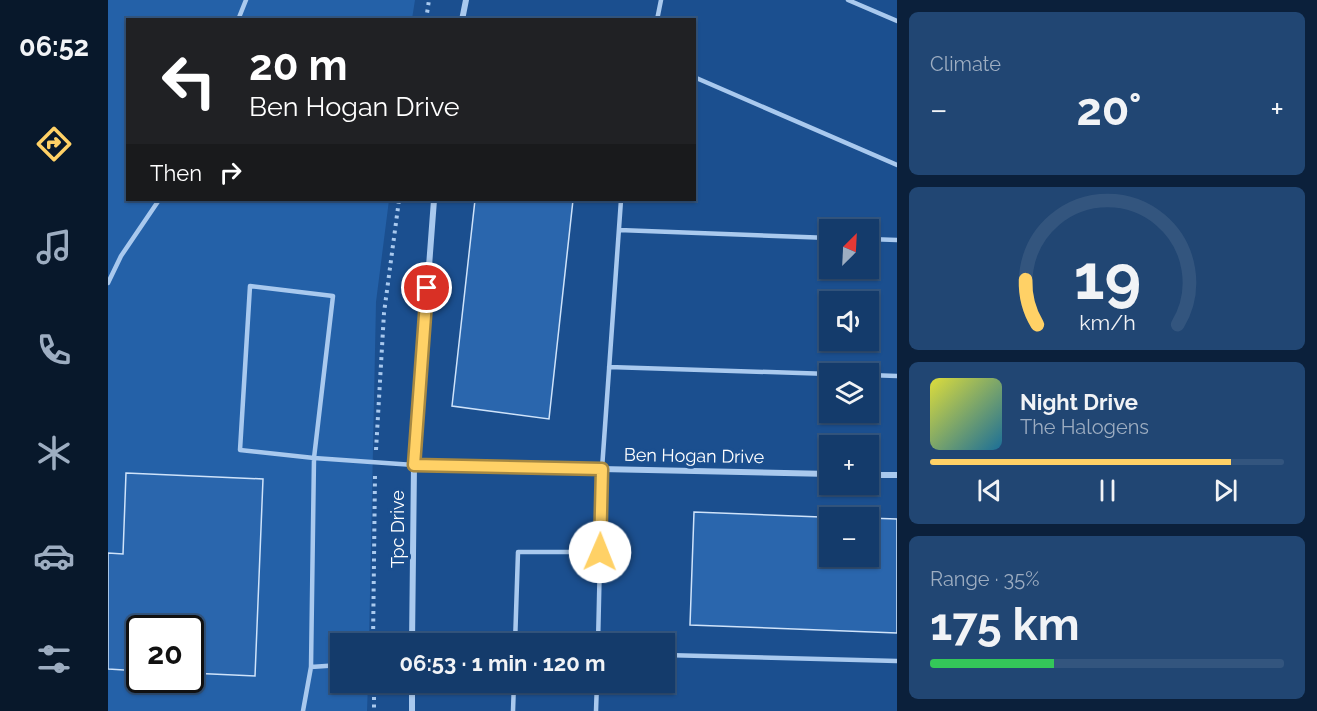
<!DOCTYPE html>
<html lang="en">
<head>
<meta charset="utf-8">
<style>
	:root { --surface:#143b6b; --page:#214673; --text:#f1f3f6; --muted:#9dadc1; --line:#33557e; --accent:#ffd166 }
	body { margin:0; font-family:Raleway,sans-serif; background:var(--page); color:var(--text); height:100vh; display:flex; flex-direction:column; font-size:22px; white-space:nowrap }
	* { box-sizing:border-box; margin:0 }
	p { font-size:20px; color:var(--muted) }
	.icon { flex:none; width:33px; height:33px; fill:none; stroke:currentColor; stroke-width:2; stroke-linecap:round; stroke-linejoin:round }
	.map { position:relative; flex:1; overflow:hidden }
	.side { display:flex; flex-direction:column; gap:12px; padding:12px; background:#0b203b; width:420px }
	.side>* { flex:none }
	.banner { position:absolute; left:18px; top:18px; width:570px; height:183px; border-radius:0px; box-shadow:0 2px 4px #0004,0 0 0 2px var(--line); background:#202124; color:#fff; overflow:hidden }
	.needle { width:39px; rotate:24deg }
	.controls { position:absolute; left:711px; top:219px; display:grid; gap:12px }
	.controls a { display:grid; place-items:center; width:60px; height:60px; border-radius:0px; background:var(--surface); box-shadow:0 2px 4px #0004,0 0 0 2px var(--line); font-size:30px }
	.speed { position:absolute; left:18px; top:615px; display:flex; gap:12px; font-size:30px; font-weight:700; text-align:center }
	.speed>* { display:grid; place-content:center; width:78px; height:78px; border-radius:50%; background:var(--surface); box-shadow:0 2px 4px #0004,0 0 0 2px var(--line); line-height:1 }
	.speed .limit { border:3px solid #111; border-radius:9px; background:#fff; color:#111 }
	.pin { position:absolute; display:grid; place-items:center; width:51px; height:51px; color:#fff; margin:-26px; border:3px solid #fff; border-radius:50%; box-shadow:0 2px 6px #0007 }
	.me { position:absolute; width:66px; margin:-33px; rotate:1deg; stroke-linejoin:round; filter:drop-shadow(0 0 4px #0008) }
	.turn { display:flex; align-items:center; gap:21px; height:126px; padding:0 24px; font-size:27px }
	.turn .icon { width:78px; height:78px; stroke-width:2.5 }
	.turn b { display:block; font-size:42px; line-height:51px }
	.then { display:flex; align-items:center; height:57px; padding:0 24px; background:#0003; gap:12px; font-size:22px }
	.big { font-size:45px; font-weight:700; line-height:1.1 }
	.side .tile { flex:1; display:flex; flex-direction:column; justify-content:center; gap:9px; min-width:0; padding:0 21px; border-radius:9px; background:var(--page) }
	.side .dial { align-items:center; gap:0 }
	.dial svg { height:156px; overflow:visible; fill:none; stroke:var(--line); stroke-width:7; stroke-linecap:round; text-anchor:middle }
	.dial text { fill:var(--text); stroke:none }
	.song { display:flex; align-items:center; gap:18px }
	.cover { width:72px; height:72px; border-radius:9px; background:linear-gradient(135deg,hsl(60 70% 55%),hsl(200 70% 35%)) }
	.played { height:6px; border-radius:3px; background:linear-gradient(90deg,var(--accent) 85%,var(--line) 85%) }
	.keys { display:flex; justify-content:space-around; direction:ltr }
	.heat { display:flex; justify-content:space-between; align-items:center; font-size:33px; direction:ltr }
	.charge { height:9px; border-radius:4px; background:linear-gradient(90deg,#34c759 35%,var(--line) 0) }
	.trip { position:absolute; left:222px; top:633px; width:345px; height:60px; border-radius:0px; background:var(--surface); box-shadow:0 2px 4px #0004,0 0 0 2px var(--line); font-weight:700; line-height:60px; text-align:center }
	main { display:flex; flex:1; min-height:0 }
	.dock { display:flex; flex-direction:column; width:108px; justify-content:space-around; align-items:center; background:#08182b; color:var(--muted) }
	.dock .icon { width:42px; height:42px }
	.dock .active { color:var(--accent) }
	.dock b { font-size:27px; color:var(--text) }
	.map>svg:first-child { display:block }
	.green { fill:#2461a8; fill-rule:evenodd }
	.building { fill:#2a66ad; stroke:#cfe3fa; stroke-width:1.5 }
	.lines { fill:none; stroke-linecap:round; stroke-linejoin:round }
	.path { stroke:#a9c9ee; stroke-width:4; stroke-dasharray:3 4.5; stroke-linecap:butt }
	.service { stroke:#a9c9ee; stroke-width:4.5 }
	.minor { stroke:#a9c9ee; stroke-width:6 }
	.route-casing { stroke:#a68842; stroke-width:15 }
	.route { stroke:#ffd166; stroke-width:10 }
	.labels { text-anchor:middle; stroke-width:6; stroke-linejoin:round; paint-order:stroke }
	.street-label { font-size:18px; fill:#fff; stroke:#1b4f8f }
</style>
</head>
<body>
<main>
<nav class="dock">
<b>06:52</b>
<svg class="icon active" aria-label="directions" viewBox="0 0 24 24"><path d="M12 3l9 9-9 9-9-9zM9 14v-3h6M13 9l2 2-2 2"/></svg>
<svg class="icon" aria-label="music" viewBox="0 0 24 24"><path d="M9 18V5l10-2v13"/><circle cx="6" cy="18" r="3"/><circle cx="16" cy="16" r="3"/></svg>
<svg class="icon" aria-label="phone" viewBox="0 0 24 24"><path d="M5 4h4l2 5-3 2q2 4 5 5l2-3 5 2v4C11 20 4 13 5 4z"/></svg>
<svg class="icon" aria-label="climate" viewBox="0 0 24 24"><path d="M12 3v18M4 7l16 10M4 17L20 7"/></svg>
<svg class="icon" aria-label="car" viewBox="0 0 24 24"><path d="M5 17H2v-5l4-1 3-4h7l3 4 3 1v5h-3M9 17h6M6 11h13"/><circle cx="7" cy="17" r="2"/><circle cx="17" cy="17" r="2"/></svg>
<svg class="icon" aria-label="filters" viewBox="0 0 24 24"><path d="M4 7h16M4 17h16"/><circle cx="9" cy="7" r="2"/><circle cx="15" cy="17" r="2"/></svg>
</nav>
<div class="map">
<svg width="789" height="711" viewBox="0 0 789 711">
	<rect width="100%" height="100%" fill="#1b4f8f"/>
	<path class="green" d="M 0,0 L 307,0 L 304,19 L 20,20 L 20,200 L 281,200 L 268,302 L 261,643 L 232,644 L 232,682 L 260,683 L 259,711 L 0,711 ZM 32,628 L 82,628 L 82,680 L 32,680 Z"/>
	<path class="building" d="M 367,200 L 465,200 L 441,419 L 344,406 Z
		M 18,473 L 155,479 L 147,676 L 82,673 L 82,628 L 32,628 L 32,671 L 0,669 L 0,553 L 15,554 Z
		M 586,512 L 739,518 L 722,518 L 722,556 L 760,556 L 760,518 L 789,519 L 789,633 L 582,625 Z"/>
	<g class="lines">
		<path class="path" d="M 318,20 L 321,0
			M 268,450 L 276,313 L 291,200
			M 265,644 L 267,475
			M 266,682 L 266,711"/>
		<path class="service" d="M 740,0 L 789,21
			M 130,20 L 138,0
			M 549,20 L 553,0
			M 586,77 L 789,165
			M 511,230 L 722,238
			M 760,239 L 789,240
			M 0,283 L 13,256 L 51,200
			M 142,286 L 225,296 L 206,458 L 132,450 Z
			M 501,367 L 722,374
			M 760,375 L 789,376
			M 407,644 L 410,552 L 492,552
			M 490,644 L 494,469 L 513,200
			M 556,655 L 789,661
			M 203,667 L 206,458 L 306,465
			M 195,711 L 203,667 L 232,665
			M 405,711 L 406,682
			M 488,711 L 489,682"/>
		<path class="minor" d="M 354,20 L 358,0
			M 306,465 L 722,474
			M 760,475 L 789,475
			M 304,644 L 306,465 L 326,200
			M 304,711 L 304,682"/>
	</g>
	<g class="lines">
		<g class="route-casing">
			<path id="route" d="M 319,288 L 306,465 L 494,469 L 492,552"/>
		</g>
		<use href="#route" class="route"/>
	</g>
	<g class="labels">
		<g class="street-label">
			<text transform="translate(586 456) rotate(1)" y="6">Ben Hogan Drive</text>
			<text transform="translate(290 529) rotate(-90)" y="6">Tpc Drive</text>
		</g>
	</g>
</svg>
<div class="controls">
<a><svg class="needle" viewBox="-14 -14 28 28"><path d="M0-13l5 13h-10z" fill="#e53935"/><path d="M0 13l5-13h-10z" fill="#9dadc1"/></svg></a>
<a><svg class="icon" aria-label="sound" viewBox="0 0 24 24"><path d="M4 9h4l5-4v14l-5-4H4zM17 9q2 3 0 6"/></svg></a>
<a><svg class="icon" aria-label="layers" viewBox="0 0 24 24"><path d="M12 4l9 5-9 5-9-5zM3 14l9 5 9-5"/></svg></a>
<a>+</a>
<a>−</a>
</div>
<div class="speed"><div class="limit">20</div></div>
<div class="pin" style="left:319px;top:288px;background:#d93025"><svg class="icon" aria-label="arrive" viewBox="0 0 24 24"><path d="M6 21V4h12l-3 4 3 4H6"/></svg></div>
<svg class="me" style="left:492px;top:552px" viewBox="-20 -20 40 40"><circle r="19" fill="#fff"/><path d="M0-13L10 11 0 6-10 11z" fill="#ffd166"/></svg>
<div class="trip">06:53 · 1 min · 120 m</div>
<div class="banner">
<div class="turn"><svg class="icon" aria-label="left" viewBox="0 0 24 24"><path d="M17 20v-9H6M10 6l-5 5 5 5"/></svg><div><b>20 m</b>Ben Hogan Drive</div></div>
<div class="then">Then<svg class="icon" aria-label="right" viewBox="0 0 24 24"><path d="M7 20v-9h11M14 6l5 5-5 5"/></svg></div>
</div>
</div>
<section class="side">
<div class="tile"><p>Climate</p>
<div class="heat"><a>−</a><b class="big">20°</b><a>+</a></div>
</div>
<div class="tile dial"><svg viewBox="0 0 100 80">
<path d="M14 69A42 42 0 1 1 86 69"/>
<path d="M14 69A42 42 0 0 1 8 46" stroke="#ffd166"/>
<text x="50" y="56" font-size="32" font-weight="700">19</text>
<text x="50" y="72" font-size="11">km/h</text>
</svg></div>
<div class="tile">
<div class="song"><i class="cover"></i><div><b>Night Drive</b><p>The Halogens</p></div></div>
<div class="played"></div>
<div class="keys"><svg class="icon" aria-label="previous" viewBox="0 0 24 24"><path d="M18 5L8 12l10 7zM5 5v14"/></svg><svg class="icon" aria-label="pause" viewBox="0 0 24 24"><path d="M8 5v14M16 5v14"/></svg><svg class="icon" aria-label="next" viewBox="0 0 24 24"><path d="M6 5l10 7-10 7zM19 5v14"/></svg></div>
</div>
<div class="tile"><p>Range · 35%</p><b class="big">175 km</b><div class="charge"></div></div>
</section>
</main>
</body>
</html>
